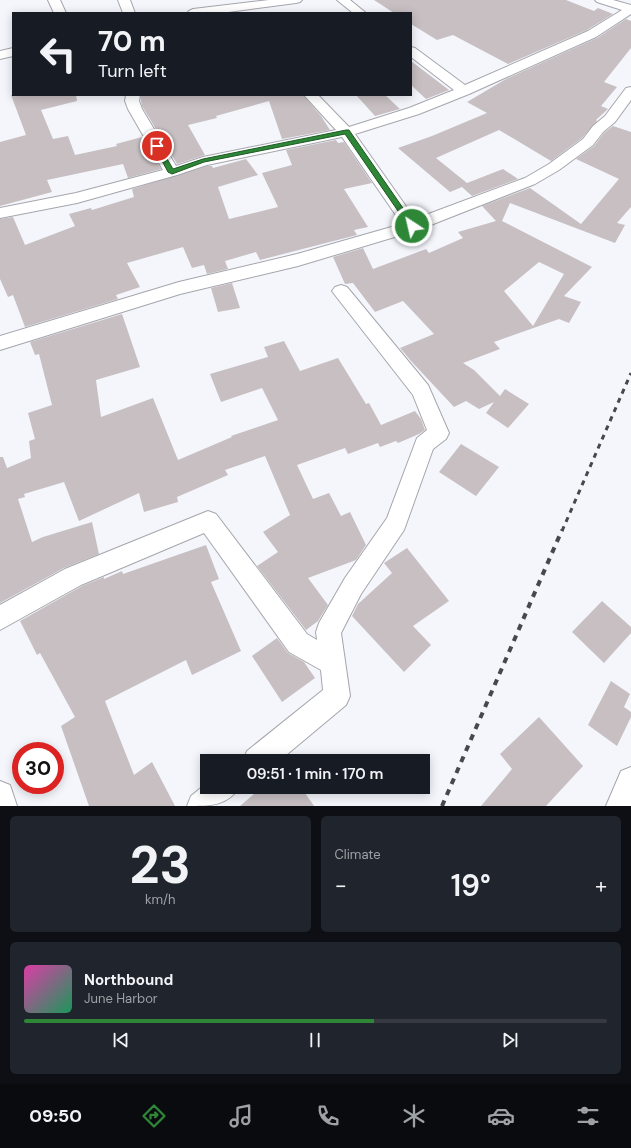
<!DOCTYPE html>
<html lang="en">
<head>
<meta charset="utf-8">
<style>
	:root { --surface:#171b24; --page:#20242c; --text:#f1f3f6; --muted:#9ea1a6; --line:#363941; --accent:#2d8737 }
	body { margin:0; font-family:"DM Sans",sans-serif; background:var(--page); color:var(--text); height:100vh; display:flex; flex-direction:column; font-size:15px; white-space:nowrap }
	* { box-sizing:border-box; margin:0 }
	p { font-size:13px; color:var(--muted) }
	.icon { flex:none; width:22px; height:22px; fill:none; stroke:currentColor; stroke-width:2; stroke-linecap:round; stroke-linejoin:round }
	.map { position:relative; height:806px; overflow:hidden }
	.side { display:flex; flex-direction:column; gap:10px; padding:10px; background:#0d0f14; flex:1 }
	.side>* { flex:none }
	.hud { position:absolute; left:12px; top:12px; width:400px; height:84px; border-radius:0px; box-shadow:0 2px 10px #0003; background:#171b24; color:var(--text); overflow:hidden }
	.speed { position:absolute; left:12px; top:742px; display:flex; gap:8px; font-size:20px; font-weight:700; text-align:center }
	.speed>* { display:grid; place-content:center; width:52px; height:52px; border-radius:50%; background:var(--surface); box-shadow:0 2px 10px #0003; line-height:1 }
	.speed .limit { border:6px solid #d22; background:#fff; color:#111 }
	.pin { position:absolute; display:grid; place-items:center; width:34px; height:34px; color:#fff; margin:-17px; border:2px solid #fff; border-radius:50%; box-shadow:0 1px 4px #0007 }
	.me { position:absolute; width:44px; margin:-22px; rotate:325deg; stroke-linejoin:round; filter:drop-shadow(0 0 3px #0008) }
	.turn { display:flex; align-items:center; gap:14px; height:84px; padding:0 20px; font-size:18px }
	.turn .icon { width:52px; height:52px; stroke-width:2.5 }
	.turn b { display:block; font-size:28px; line-height:34px }
	.big { font-size:30px; font-weight:600; line-height:1.1 }
	.side .widget { flex:1; display:flex; flex-direction:column; justify-content:center; gap:6px; min-width:0; padding:0 14px; border-radius:6px; background:var(--page) }
	.side .dial { align-items:center; gap:0 }
	.dial b { font-size:52px; line-height:1 }
	.song { display:flex; align-items:center; gap:12px }
	.cover { width:48px; height:48px; border-radius:6px; background:linear-gradient(135deg,hsl(320 70% 55%),hsl(150 70% 35%)) }
	.played { height:4px; border-radius:2px; background:linear-gradient(90deg,var(--accent) 60%,var(--line) 60%) }
	.keys { display:flex; justify-content:space-around; direction:ltr }
	.heat { display:flex; justify-content:space-between; align-items:center; font-size:22px; direction:ltr }
	.side .tiles { flex:1; display:grid; gap:10px; grid-template-columns:1fr 1fr }
	.widget:last-child { grid-column:span 2 }
	.trip { position:absolute; left:200px; top:754px; width:230px; height:40px; border-radius:0px; background:var(--surface); box-shadow:0 2px 10px #0003; font-weight:600; line-height:40px; text-align:center }
	.tab-bar { display:flex; height:64px; justify-content:space-around; align-items:center; background:#090b0e; color:var(--muted) }
	.tab-bar .icon { width:28px; height:28px }
	.tab-bar .active { color:var(--accent) }
	.tab-bar b { font-size:18px; color:var(--text) }
	.map>svg:first-child { display:block }
	.building { fill:#c7bfc2; fill-rule:evenodd }
	.lines { fill:none; stroke-linecap:round; stroke-linejoin:round }
	.street-casing { stroke:#a5a6ac; stroke-width:2 }
	.street { fill:#fff; fill-rule:evenodd }
	.rail-far1 { stroke:#47484b; stroke-width:3; stroke-dasharray:5 5; stroke-linecap:butt }
	.rail { stroke:#47484b; stroke-width:4; stroke-dasharray:6 6; stroke-linecap:butt }
	.route { fill:#2d8737; stroke:#1d5824 }
</style>
</head>
<body>
<div class="map">
<svg width="631" height="806" viewBox="0 0 631 806">
	<rect width="100%" height="100%" fill="#f4f6fc"/>
	<path class="building" d="M 374,0 L 566,0 L 594,11 L 598,8 L 613,14 L 587,30 L 508,64 L 453,35 L 437,40 L 411,24 L 411,13 L 394,13 Z
		M 626,19 L 631,21 L 631,48 L 604,82 L 617,87 L 601,106 L 608,109 L 596,120 L 597,121 L 582,138 L 551,161 L 499,130 L 436,158 L 467,183 L 503,169 L 518,179 L 472,196 L 462,187 L 450,192 L 398,148 L 432,136 L 487,113 L 467,102 L 506,79 L 597,38 Z
		M 411,61 L 449,90 L 426,99 L 411,85 Z
		M 11,95 L 76,95 L 77,101 L 41,110 L 53,139 L 68,136 L 75,155 L 117,146 L 116,144 L 142,137 L 161,169 L 128,178 L 123,164 L 47,180 L 52,192 L 0,206 L 0,142 L 26,135 Z
		M 141,95 L 303,95 L 321,116 L 330,130 L 282,139 L 269,101 L 216,116 L 217,118 L 188,125 L 205,155 L 177,164 L 142,106 L 141,101 Z
		M 356,95 L 385,95 L 400,109 L 375,116 Z
		M 613,126 L 631,132 L 631,207 L 617,223 L 625,225 L 615,243 L 510,203 L 502,221 L 592,267 L 564,296 L 581,302 L 569,323 L 559,319 L 494,342 L 500,349 L 463,363 L 474,370 L 500,396 L 505,389 L 529,404 L 508,428 L 486,413 L 494,402 L 479,409 L 466,401 L 454,407 L 411,361 L 400,348 L 434,334 L 403,301 L 375,312 L 353,283 L 345,284 L 333,257 L 363,248 L 373,269 L 426,249 L 429,253 L 463,238 L 458,232 L 496,221 L 482,206 L 530,188 L 581,224 L 619,179 L 576,159 L 594,146 L 604,133 ZM 539,262 L 564,274 L 533,326 L 504,291 Z
		M 336,140 L 338,143 L 344,142 L 372,183 L 344,189 L 368,227 L 354,230 L 357,235 L 260,260 L 256,252 L 225,261 L 228,269 L 207,274 L 204,265 L 192,268 L 183,247 L 127,263 L 140,287 L 116,295 L 118,299 L 25,327 L 13,295 L 8,297 L 0,279 L 0,219 L 13,217 L 25,245 L 75,226 L 69,214 L 91,208 L 92,210 L 134,197 L 132,189 L 207,166 L 212,166 L 213,168 L 246,159 L 258,175 L 218,187 L 229,219 L 278,207 L 262,173 L 292,165 L 286,150 Z
		M 232,283 L 240,308 L 218,312 L 211,288 Z
		M 122,314 L 140,367 L 96,380 L 101,417 L 153,398 L 178,460 L 232,437 L 231,436 L 278,420 L 262,388 L 221,402 L 210,374 L 268,357 L 264,347 L 284,341 L 300,371 L 338,358 L 366,404 L 369,403 L 381,425 L 415,411 L 421,419 L 425,430 L 419,434 L 398,443 L 396,441 L 380,447 L 378,443 L 348,454 L 345,448 L 297,465 L 313,499 L 329,493 L 341,516 L 350,512 L 366,545 L 356,560 L 308,578 L 328,605 L 318,621 L 306,630 L 257,566 L 278,552 L 263,532 L 290,515 L 265,456 L 225,470 L 228,475 L 177,497 L 178,502 L 144,512 L 139,493 L 79,521 L 64,482 L 24,494 L 25,497 L 18,499 L 32,542 L 43,537 L 92,522 L 99,554 L 64,568 L 0,603 L 0,457 L 3,457 L 7,468 L 31,458 L 29,441 L 35,439 L 28,413 L 52,405 L 39,354 L 35,355 L 30,342 Z
		M 461,444 L 499,467 L 476,496 L 439,472 Z
		M 206,545 L 219,579 L 211,582 L 241,651 L 192,675 L 186,660 L 105,701 L 134,775 L 152,762 L 175,806 L 89,806 L 61,726 L 75,717 L 40,653 L 37,655 L 20,621 L 82,586 L 104,577 L 104,579 L 122,571 L 123,574 Z
		M 407,548 L 449,601 L 413,626 L 431,645 L 404,672 L 352,616 L 358,604 L 392,573 L 384,563 Z
		M 602,601 L 631,627 L 631,633 L 604,663 L 572,632 Z
		M 277,638 L 288,653 L 304,662 L 315,678 L 282,702 L 252,656 Z
		M 611,681 L 630,694 L 624,707 L 631,712 L 631,717 L 617,746 L 588,725 Z
		M 539,717 L 583,766 L 546,806 L 481,806 L 512,769 L 500,754 Z
		M 262,787 L 301,787 L 314,806 L 240,806 Z"/>
	<g class="lines">
		<g class="street-casing">
			<path id="street" d="M 48,0 L 60,0 L 66,13 L 54,13 Z
				M 118,0 L 130,0 L 135,13 L 123,13 Z
				M 269,0 L 302,0 L 300,2 L 296,3 L 221,13 L 187,13 L 189,11 L 193,9 Z
				M 337,0 L 350,0 L 366,13 L 353,13 Z
				M 595,0 L 613,0 L 631,5 L 631,14 L 596,37 L 469,94 L 419,114 L 355,134 L 415,219 L 525,178 L 549,164 L 583,139 L 593,126 L 605,116 L 626,88 L 631,87 L 631,100 L 615,122 L 603,132 L 593,145 L 559,170 L 535,184 L 418,230 L 298,266 L 180,294 L 0,350 L 0,336 L 179,282 L 297,254 L 402,224 L 342,137 L 207,165 L 177,175 L 77,203 L 0,218 L 0,208 L 76,193 L 163,170 L 128,109 L 125,101 L 126,95 L 140,95 L 139,101 L 142,109 L 176,166 L 203,157 L 336,130 L 304,95 L 318,95 L 349,127 L 409,108 L 454,90 L 411,57 L 411,47 L 415,48 L 465,85 L 588,31 L 622,10 L 597,2 Z
				M 13,48 L 13,56 L 0,59 L 0,51 Z
				M 341,285 L 347,287 L 428,385 L 449,433 L 446,439 L 433,449 L 404,530 L 361,594 L 341,633 L 350,696 L 346,705 L 279,761 L 243,761 L 247,751 L 323,690 L 321,670 L 289,652 L 204,533 L 81,585 L 0,630 L 0,605 L 65,569 L 208,511 L 216,514 L 307,634 L 317,640 L 316,632 L 319,623 L 345,578 L 387,518 L 417,438 L 427,430 L 413,395 L 335,295 L 332,291 L 335,287 Z
				M 631,767 L 631,806 L 606,806 L 621,771 Z
				M 0,781 L 10,785 L 17,806 L 0,806 Z
				M 207,783 L 207,787 L 239,787 C 228,806 210,806 187,806 L 191,796 Z"/>
		</g>
		<use href="#street" class="street"/>
		<path class="rail-far1" d="M 562,531 L 631,373"/>
		<path class="rail" d="M 442,806 L 562,530"/>
	</g>
	<path class="route" d="M 346,130 L 349,130 L 414,224 L 414,227 L 409,227 L 345,134 L 204,162 L 172,174 L 168,172 L 154,146 L 159,145 L 173,169 L 203,159 Z"/>
</svg>
<div class="speed"><div class="limit">30</div></div>
<div class="pin" style="left:157px;top:146px;background:#d93025"><svg class="icon" aria-label="arrive" viewBox="0 0 24 24"><path d="M6 21V4h12l-3 4 3 4H6"/></svg></div>
<svg class="me" style="left:412px;top:226px" viewBox="-20 -20 40 40"><circle r="17" fill="#2d8737" stroke="#fff" stroke-width="3"/><path d="M0-11L8 9 0 5-8 9z" fill="#fff"/></svg>
<div class="trip">09:51 · 1 min · 170 m</div>
<div class="hud">
<div class="turn"><svg class="icon" aria-label="left" viewBox="0 0 24 24"><path d="M17 20v-9H6M10 6l-5 5 5 5"/></svg><div><b>70 m</b>Turn left</div></div>
</div>
</div>
<section class="side">
<div class="tiles">
<div class="widget dial"><b>23</b><p>km/h</p></div>
<div class="widget"><p>Climate</p>
<div class="heat"><a>−</a><b class="big">19°</b><a>+</a></div>
</div>
<div class="widget">
<div class="song"><i class="cover"></i><div><b>Northbound</b><p>June Harbor</p></div></div>
<div class="played"></div>
<div class="keys"><svg class="icon" aria-label="previous" viewBox="0 0 24 24"><path d="M18 5L8 12l10 7zM5 5v14"/></svg><svg class="icon" aria-label="pause" viewBox="0 0 24 24"><path d="M8 5v14M16 5v14"/></svg><svg class="icon" aria-label="next" viewBox="0 0 24 24"><path d="M6 5l10 7-10 7zM19 5v14"/></svg></div>
</div>
</div>
</section>
<nav class="tab-bar">
<b>09:50</b>
<svg class="icon active" aria-label="directions" viewBox="0 0 24 24"><path d="M12 3l9 9-9 9-9-9zM9 14v-3h6M13 9l2 2-2 2"/></svg>
<svg class="icon" aria-label="music" viewBox="0 0 24 24"><path d="M9 18V5l10-2v13"/><circle cx="6" cy="18" r="3"/><circle cx="16" cy="16" r="3"/></svg>
<svg class="icon" aria-label="phone" viewBox="0 0 24 24"><path d="M5 4h4l2 5-3 2q2 4 5 5l2-3 5 2v4C11 20 4 13 5 4z"/></svg>
<svg class="icon" aria-label="climate" viewBox="0 0 24 24"><path d="M12 3v18M4 7l16 10M4 17L20 7"/></svg>
<svg class="icon" aria-label="car" viewBox="0 0 24 24"><path d="M5 17H2v-5l4-1 3-4h7l3 4 3 1v5h-3M9 17h6M6 11h13"/><circle cx="7" cy="17" r="2"/><circle cx="17" cy="17" r="2"/></svg>
<svg class="icon" aria-label="filters" viewBox="0 0 24 24"><path d="M4 7h16M4 17h16"/><circle cx="9" cy="7" r="2"/><circle cx="15" cy="17" r="2"/></svg>
</nav>
</body>
</html>
